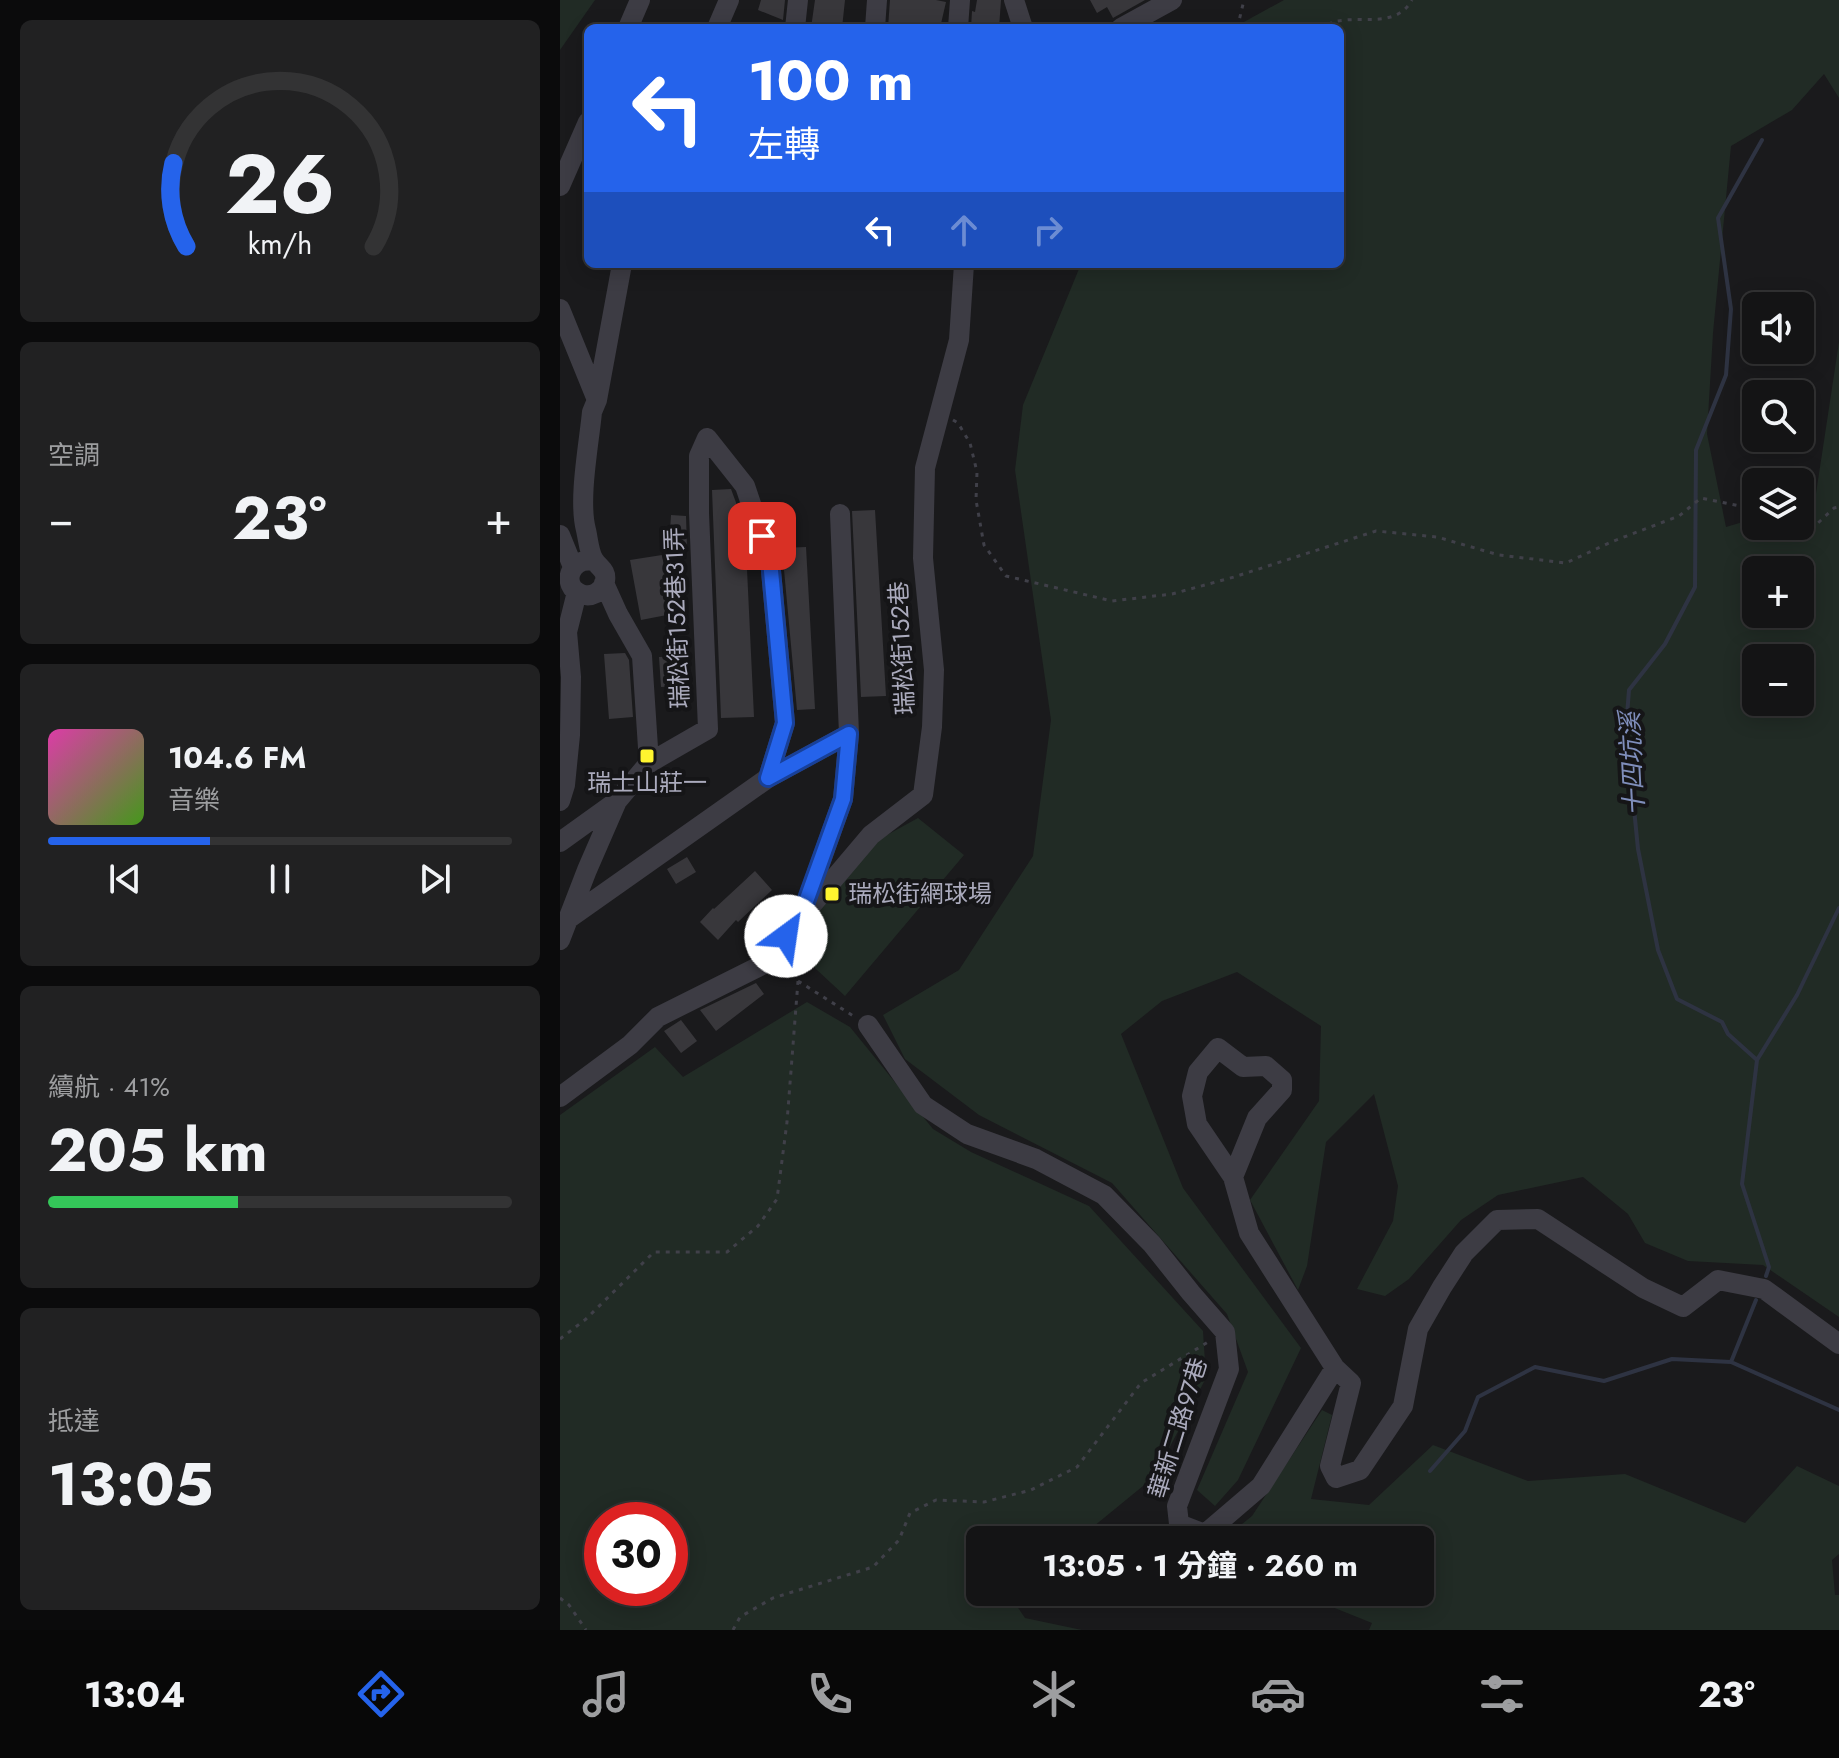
<!DOCTYPE html>
<html lang="zh-TW">
<head>
<meta charset="utf-8">
<style>
	:root { --surface:#141415; --page:#212122; --text:#f1f3f6; --muted:#9d9ea0; --line:#333334; --accent:#2563eb }
	body { margin:0; font-family:Jost,"Noto Sans TC",sans-serif; background:var(--page); color:var(--text); height:100vh; display:flex; flex-direction:column; font-size:30px; white-space:nowrap }
	* { box-sizing:border-box; margin:0 }
	p { font-size:26px; color:var(--muted) }
	.icon { flex:none; width:44px; height:44px; fill:none; stroke:currentColor; stroke-width:2; stroke-linecap:round; stroke-linejoin:round }
	.map { position:relative; flex:1; overflow:hidden }
	.details { display:flex; flex-direction:column; gap:20px; padding:20px; background:#0b0b0c; width:560px }
	.details>* { flex:none }
	.top-card { position:absolute; left:24px; top:24px; width:760px; height:244px; border-radius:12px; box-shadow:0 4px 20px #0003,0 0 0 2px var(--line); background:#2563eb; color:#fff; overflow:hidden }
	.buttons { position:absolute; left:1182px; top:292px; display:grid; gap:16px }
	.buttons a { display:grid; place-items:center; width:72px; height:72px; border-radius:12px; background:var(--surface); box-shadow:0 4px 20px #0003,0 0 0 2px var(--line); font-size:40px }
	.speed { position:absolute; left:24px; top:1502px; display:flex; gap:16px; font-size:40px; font-weight:700; text-align:center }
	.speed>* { display:grid; place-content:center; width:104px; height:104px; border-radius:50%; background:var(--surface); box-shadow:0 4px 20px #0003,0 0 0 2px var(--line); line-height:1 }
	.speed .limit { border:12px solid #d22; background:#fff; color:#111 }
	.pin { position:absolute; display:grid; place-items:center; width:68px; height:68px; color:#fff; margin:-34px; border-radius:16px; box-shadow:0 4px 12px #0006 }
	.me { position:absolute; width:88px; margin:-44px; rotate:31deg; stroke-linejoin:round; filter:drop-shadow(0 0 6px #0008) }
	.turn { display:flex; align-items:center; gap:28px; height:168px; padding:0 32px; font-size:36px }
	.turn .icon { width:104px; height:104px; stroke-width:2.5 }
	.turn b { display:block; font-size:56px; line-height:68px }
	.lanes { display:flex; align-items:center; height:76px; padding:0 32px; background:#0003; justify-content:center; gap:40px; direction:ltr }
	.lanes .off { opacity:.35 }
	.big { font-size:60px; font-weight:700; line-height:1.1 }
	.details .card { flex:1; display:flex; flex-direction:column; justify-content:center; gap:12px; min-width:0; padding:0 28px; border-radius:12px; background:var(--page) }
	.details .dial { align-items:center; gap:0 }
	.dial svg { height:208px; overflow:visible; fill:none; stroke:var(--line); stroke-width:7; stroke-linecap:round; text-anchor:middle }
	.dial text { fill:var(--text); stroke:none }
	.song { display:flex; align-items:center; gap:24px }
	.cover { width:96px; height:96px; border-radius:12px; background:linear-gradient(135deg,hsl(320 70% 55%),hsl(100 70% 35%)) }
	.played { height:8px; border-radius:4px; background:linear-gradient(90deg,var(--accent) 35%,var(--line) 35%) }
	.keys { display:flex; justify-content:space-around; direction:ltr }
	.heat { display:flex; justify-content:space-between; align-items:center; font-size:44px; direction:ltr }
	.charge { height:12px; border-radius:6px; background:linear-gradient(90deg,#34c759 41%,var(--line) 0) }
	.trip { position:absolute; left:406px; top:1526px; width:468px; height:80px; border-radius:12px; background:var(--surface); box-shadow:0 4px 20px #0003,0 0 0 2px var(--line); font-weight:700; line-height:80px; text-align:center }
	.tab-bar { display:flex; height:128px; justify-content:space-around; align-items:center; background:#080808; color:var(--muted) }
	.tab-bar .icon { width:56px; height:56px }
	.tab-bar .current { color:var(--accent) }
	.tab-bar b { font-size:36px; color:var(--text) }
	main { display:flex; flex:1; min-height:0 }
	.map>svg:first-child { display:block }
	.green { fill:#212b25; fill-rule:evenodd }
	.lines { fill:none; stroke-linecap:round; stroke-linejoin:round }
	.stream { stroke:#2e3342; stroke-width:4 }
	.building { fill:#38373b }
	.path { stroke:#404049; stroke-width:3; stroke-dasharray:4 6; stroke-linecap:butt }
	.minor { stroke:#3d3c44; stroke-width:20 }
	.route-casing { stroke:#184099; stroke-width:20 }
	.route { stroke:#2563eb; stroke-width:14 }
	.poi-dot { fill:#fff52f; stroke:#151517; stroke-width:3 }
	.labels { text-anchor:middle; stroke-width:8; stroke-linejoin:round; paint-order:stroke }
	.street-label { font-size:24px; fill:#ababbd; stroke:#151517 }
	.poi-label { font-size:24px; fill:#ababbd; stroke:#151517 }
	.water-label { font-size:26px; font-style:italic; fill:#7f8ebb; stroke:#151517 }
</style>
</head>
<body>
<main>
<section class="details">
<div class="card dial"><svg viewBox="0 0 100 80">
<path d="M14 69A42 42 0 1 1 86 69"/>
<path d="M14 69A42 42 0 0 1 9 37" stroke="#2563eb"/>
<text x="50" y="56" font-size="32" font-weight="700">26</text>
<text x="50" y="72" font-size="11">km/h</text>
</svg></div>
<div class="card"><p>空調</p>
<div class="heat"><a>−</a><b class="big">23°</b><a>+</a></div>
</div>
<div class="card">
<div class="song"><i class="cover"></i><div><b>104.6 FM</b><p>音樂</p></div></div>
<div class="played"></div>
<div class="keys"><svg class="icon" aria-label="previous" viewBox="0 0 24 24"><path d="M18 5L8 12l10 7zM5 5v14"/></svg><svg class="icon" aria-label="pause" viewBox="0 0 24 24"><path d="M8 5v14M16 5v14"/></svg><svg class="icon" aria-label="next" viewBox="0 0 24 24"><path d="M6 5l10 7-10 7zM19 5v14"/></svg></div>
</div>
<div class="card"><p>續航 · 41%</p><b class="big">205 km</b><div class="charge"></div></div>
<div class="card"><p>抵達</p><b class="big">13:05</b></div>
</section>
<div class="map">
<svg width="1279" height="1630" viewBox="0 0 1279 1630">
	<rect width="100%" height="100%" fill="#1a1a1c"/>
	<path class="green" d="M 0,0 L 35,0 L 0,50 Z
		M 724,0 L 1279,0 L 1279,98 L 1264,74 L 1232,110 L 1171,146 L 1153,333 L 1147,434 L 1166,527 L 1196,518 L 1196,526 L 1240,526 L 1240,505 L 1255,500 L 1279,342 L 1279,1317 L 1203,1265 L 1128,1261 L 1085,1243 L 1068,1214 L 1023,1177 L 938,1195 L 901,1220 L 849,1279 L 825,1296 L 797,1289 L 833,1221 L 838,1186 L 814,1094 L 766,1142 L 747,1266 L 738,1290 L 690,1200 L 759,1101 L 761,1026 L 677,972 L 602,1001 L 561,1034 L 623,1188 L 741,1348 L 678,1480 L 655,1506 L 637,1490 L 688,1372 L 667,1314 L 552,1183 L 419,1115 L 345,1059 L 323,1015 L 399,970 L 473,856 L 491,720 L 455,470 L 463,405 L 521,264 L 780,264 L 780,28 L 673,28 ZM 1196,570 L 1240,570 L 1240,614 L 1196,614 ZM 1196,658 L 1240,658 L 1240,702 L 1196,702 Z
		M 358,818 L 404,855 L 285,996 L 229,944 L 316,841 Z
		M 247,1002 L 290,1027 L 373,1129 L 411,1152 L 529,1206 L 643,1331 L 646,1378 L 594,1477 L 517,1540 L 420,1540 L 420,1592 L 454,1592 L 450,1596 L 465,1618 L 522,1630 L 0,1630 L 0,1115 L 95,1047 L 123,1077 ZM 42,1520 L 110,1520 L 110,1588 L 42,1588 Z
		M 762,1410 L 772,1415 L 751,1499 L 809,1505 L 873,1445 L 968,1481 L 1065,1474 L 1185,1523 L 1237,1466 L 1279,1486 L 1279,1554 L 1272,1560 L 1275,1595 L 1279,1595 L 1279,1630 L 809,1630 L 812,1623 L 735,1592 L 860,1592 L 860,1540 L 662,1540 L 692,1516 Z"/>
	<g class="lines">
		<path class="stream" d="M 1197,1060 L 1168,1034 L 1162,1022 L 1117,999 L 1098,950 L 1078,849 L 1066,728 L 1069,690 L 1105,644 L 1135,587 L 1136,450 L 1166,375 L 1171,309 L 1158,218 L 1202,140
			M 1206,1276 L 1209,1267 L 1182,1184 L 1197,1060 L 1237,995 L 1279,908
			M 1171,1362 L 1196,1300
			M 870,1471 L 905,1431 L 918,1397 L 975,1367 L 1044,1381 L 1112,1359 L 1171,1362 L 1279,1410"/>
	</g>
	<path class="building" d="M 201,0 L 225,0 L 223,20 L 198,10 Z
		M 255,0 L 285,0 L 282,28 L 251,28 Z
		M 330,0 L 376,0 L 386,2 L 380,28 L 328,28 Z
		M 417,0 L 441,0 L 439,28 L 411,28 L 412,11 L 415,12 Z
		M 530,0 L 585,0 L 553,18 L 547,7 L 537,13 Z
		M 171,489 L 185,527 L 194,717 L 161,718 L 152,490 Z
		M 315,510 L 326,696 L 301,697 L 292,511 Z
		M 111,515 L 126,516 L 127,548 L 109,548 Z
		M 246,547 L 255,709 L 237,710 L 223,559 L 220,548 Z
		M 102,555 L 112,614 L 81,620 L 70,560 Z
		M 65,653 L 69,660 L 73,717 L 49,719 L 44,654 Z
		M 124,656 L 125,686 L 101,687 L 99,657 Z
		M 127,857 L 136,872 L 116,884 L 107,869 Z
		M 195,871 L 212,890 L 178,922 L 176,920 L 158,940 L 140,922 L 153,908 L 154,909 Z
		M 196,983 L 204,994 L 156,1031 L 140,1010 Z
		M 121,1020 L 137,1041 L 121,1053 L 104,1031 Z"/>
	<g class="lines">
		<path class="path" d="M 680,28 L 679,21 L 684,0
			M 759,28 C 765,26 772,22 778,21 C 804,16 836,28 852,0
			M 393,420 L 398,423 L 410,443 L 417,472 L 416,500 L 424,545 L 446,576 L 552,601 L 612,594 L 674,577 L 816,531 L 877,537 L 939,555 L 1006,563 L 1051,542 L 1119,516 L 1141,498 L 1180,506 L 1196,523
			M 1199,526 L 1212,538 L 1242,538 L 1274,508 L 1279,507
			M 238,981 L 295,1017
			M 0,1339 L 26,1319 L 94,1252 L 167,1252 L 198,1226 L 217,1199 L 227,1122 L 238,981 L 223,963
			M 0,1598 L 9,1605 L 26,1630
			M 173,1630 L 180,1617 L 213,1598 L 313,1567 L 339,1540 L 350,1513 L 376,1500 L 424,1502 L 471,1490 L 517,1467 L 581,1383 L 648,1342"/>
		<path class="minor" d="M 454,0 L 463,28
			M 68,28 L 80,0
			M 157,28 L 169,0
			M 235,28 L 238,0
			M 315,28 L 317,0
			M 398,28 L 400,0
			M 561,28 L 612,0
			M 0,186 L 28,122
			M 0,309 L 37,400
			M 0,535 L 13,567
			M 34,561 C 10,556 0,586 21,594 C 31,598 43,592 45,581 C 47,570 39,568 34,560 C 29,553 28,538 26,530 C 18,500 29,444 32,412 L 37,400 L 62,264
			M 208,778 L 289,734
			M 0,801 L 5,785 L 10,735 L 11,677 L 7,632 L 17,592
			M 0,842 L 57,801
			M 245,906 L 283,799 L 289,734 L 280,514
			M 8,919 L 208,778 L 225,723 L 210,560 L 185,486 L 147,438 L 139,456 L 139,513 L 148,729 L 89,763
			M 0,940 L 27,870 L 57,801 L 89,763 L 82,656 L 58,614 L 44,583
			M 308,1025 L 363,1105 L 407,1134 L 476,1159 L 544,1195 L 592,1244 L 631,1293 L 665,1332 L 669,1369 L 617,1506 L 619,1524 L 645,1534 L 701,1486 L 775,1368 L 791,1383 L 770,1466 L 776,1478 L 800,1470 L 843,1406 L 858,1329 L 882,1287 L 904,1253 L 937,1220 L 978,1219 L 1083,1288 L 1123,1307 L 1158,1280 L 1204,1289 L 1279,1344
			M 0,1097 L 70,1045 L 98,1017 L 200,966 L 311,835 L 363,795 L 372,727 L 374,670 L 363,558 L 365,468 L 399,340 L 404,264
			M 673,1177 L 697,1118 L 722,1090 L 722,1080 L 706,1066 L 683,1067 L 658,1048 L 638,1072 L 632,1096 L 637,1124 L 673,1177 L 689,1233 L 775,1368"/>
	</g>
	<g class="lines">
		<g class="route-casing">
			<path id="route" d="M 202,536 L 210,560 L 225,723 L 208,778 L 289,734 L 283,799 L 239,921 L 226,936"/>
		</g>
		<use href="#route" class="route"/>
	</g>
	<g class="poi-dot">
		<rect x="79" y="748" width="16" height="16" rx="4"/>
		<rect x="264" y="886" width="16" height="16" rx="4"/>
	</g>
	<g class="labels">
		<g class="street-label">
			<text transform="translate(117 618) rotate(-92)" y="8">瑞松街152巷31弄</text>
			<text transform="translate(342 648) rotate(-93)" y="8">瑞松街152巷</text>
			<text transform="translate(618 1428) rotate(-73)" y="8">華新二路97巷</text>
		</g>
		<g class="poi-label">
			<text x="87" y="791">瑞士山莊一</text>
			<text x="288" y="902" text-anchor="start">瑞松街網球場</text>
		</g>
		<g class="water-label">
			<text transform="translate(1072 764) rotate(-93)" y="9">十四坑溪</text>
		</g>
	</g>
</svg>
<div class="buttons">
<a><svg class="icon" aria-label="sound" viewBox="0 0 24 24"><path d="M4 9h4l5-4v14l-5-4H4zM17 9q2 3 0 6"/></svg></a>
<a><svg class="icon" aria-label="search" viewBox="0 0 24 24"><circle cx="10" cy="10" r="6"/><path d="M15 15l6 6"/></svg></a>
<a><svg class="icon" aria-label="layers" viewBox="0 0 24 24"><path d="M12 4l9 5-9 5-9-5zM3 14l9 5 9-5"/></svg></a>
<a>+</a>
<a>−</a>
</div>
<div class="speed"><div class="limit">30</div></div>
<div class="pin" style="left:202px;top:536px;background:#d93025"><svg class="icon" aria-label="arrive" viewBox="0 0 24 24"><path d="M6 21V4h12l-3 4 3 4H6"/></svg></div>
<svg class="me" style="left:226px;top:936px" viewBox="-20 -20 40 40"><circle r="19" fill="#fff"/><path d="M0-13L10 11 0 6-10 11z" fill="#2563eb"/></svg>
<div class="trip">13:05 · 1 分鐘 · 260 m</div>
<div class="top-card">
<div class="turn"><svg class="icon" aria-label="left" viewBox="0 0 24 24"><path d="M17 20v-9H6M10 6l-5 5 5 5"/></svg><div><b>100 m</b>左轉</div></div>
<div class="lanes"><svg class="icon" aria-label="left" viewBox="0 0 24 24"><path d="M17 20v-9H6M10 6l-5 5 5 5"/></svg><svg class="icon off" aria-label="ahead" viewBox="0 0 24 24"><path d="M12 20V5M6 11l6-6 6 6"/></svg><svg class="icon off" aria-label="right" viewBox="0 0 24 24"><path d="M7 20v-9h11M14 6l5 5-5 5"/></svg></div>
</div>
</div>
</main>
<nav class="tab-bar">
<b>13:04</b>
<svg class="icon current" aria-label="directions" viewBox="0 0 24 24"><path d="M12 3l9 9-9 9-9-9zM9 14v-3h6M13 9l2 2-2 2"/></svg>
<svg class="icon" aria-label="music" viewBox="0 0 24 24"><path d="M9 18V5l10-2v13"/><circle cx="6" cy="18" r="3"/><circle cx="16" cy="16" r="3"/></svg>
<svg class="icon" aria-label="phone" viewBox="0 0 24 24"><path d="M5 4h4l2 5-3 2q2 4 5 5l2-3 5 2v4C11 20 4 13 5 4z"/></svg>
<svg class="icon" aria-label="climate" viewBox="0 0 24 24"><path d="M12 3v18M4 7l16 10M4 17L20 7"/></svg>
<svg class="icon" aria-label="car" viewBox="0 0 24 24"><path d="M5 17H2v-5l4-1 3-4h7l3 4 3 1v5h-3M9 17h6M6 11h13"/><circle cx="7" cy="17" r="2"/><circle cx="17" cy="17" r="2"/></svg>
<svg class="icon" aria-label="filters" viewBox="0 0 24 24"><path d="M4 7h16M4 17h16"/><circle cx="9" cy="7" r="2"/><circle cx="15" cy="17" r="2"/></svg>
<b>23°</b>
</nav>
</body>
</html>
